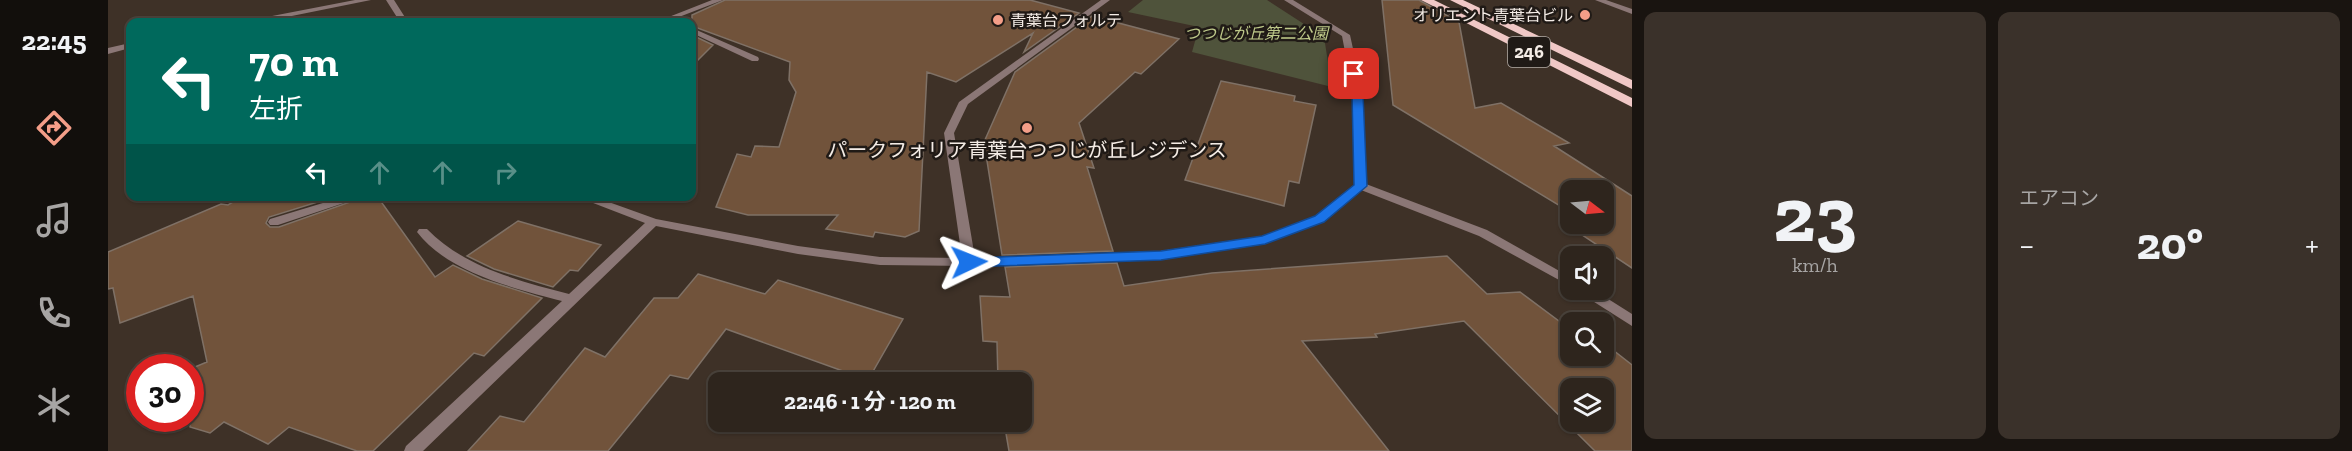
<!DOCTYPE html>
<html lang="ja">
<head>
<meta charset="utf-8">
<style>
	:root { --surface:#2e251d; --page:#3a312a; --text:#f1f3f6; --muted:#a7a5a4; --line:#49423b; --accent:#f49e88 }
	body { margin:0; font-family:"Zilla Slab","Noto Sans JP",serif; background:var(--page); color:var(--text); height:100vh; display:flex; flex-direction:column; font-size:22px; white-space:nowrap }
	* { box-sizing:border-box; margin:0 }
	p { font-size:20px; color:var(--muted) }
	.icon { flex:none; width:33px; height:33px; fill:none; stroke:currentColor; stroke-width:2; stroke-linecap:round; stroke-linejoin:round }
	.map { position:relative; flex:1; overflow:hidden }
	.drawer { display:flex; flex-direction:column; gap:12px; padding:12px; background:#191410; width:720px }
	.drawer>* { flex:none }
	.guide { position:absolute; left:18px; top:18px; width:570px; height:183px; border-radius:12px; box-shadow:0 2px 4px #0004,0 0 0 2px var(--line); background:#00695c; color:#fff; overflow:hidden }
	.needle { width:39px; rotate:106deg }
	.buttons { position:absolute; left:1452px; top:180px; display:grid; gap:12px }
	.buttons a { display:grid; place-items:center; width:54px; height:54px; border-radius:12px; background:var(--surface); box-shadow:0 2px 4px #0004,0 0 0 2px var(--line); font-size:30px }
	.speed { position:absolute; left:18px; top:354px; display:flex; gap:12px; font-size:30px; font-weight:700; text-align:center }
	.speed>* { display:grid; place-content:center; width:78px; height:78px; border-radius:50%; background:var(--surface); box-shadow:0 2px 4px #0004,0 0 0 2px var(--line); line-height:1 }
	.speed .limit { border:9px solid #d22; background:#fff; color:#111 }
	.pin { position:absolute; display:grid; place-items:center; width:51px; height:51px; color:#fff; margin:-26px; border-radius:12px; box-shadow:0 3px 9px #0006 }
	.me { position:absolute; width:66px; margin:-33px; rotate:88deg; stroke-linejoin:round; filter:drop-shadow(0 0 4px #0008) }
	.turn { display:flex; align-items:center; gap:21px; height:126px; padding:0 24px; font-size:27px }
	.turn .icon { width:78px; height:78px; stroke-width:2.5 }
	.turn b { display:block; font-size:42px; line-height:51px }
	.lanes { display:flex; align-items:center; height:57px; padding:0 24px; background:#0003; justify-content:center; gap:30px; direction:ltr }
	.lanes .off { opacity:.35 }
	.big { font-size:45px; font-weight:700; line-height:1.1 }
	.drawer .tile { flex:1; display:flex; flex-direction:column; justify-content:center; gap:9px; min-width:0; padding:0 21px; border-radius:12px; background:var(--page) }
	.drawer .dial { align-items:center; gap:0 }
	.dial b { font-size:78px; line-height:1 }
	.heat { display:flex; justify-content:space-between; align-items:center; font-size:33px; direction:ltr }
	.drawer .tiles { flex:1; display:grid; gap:12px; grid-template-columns:repeat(2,1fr) }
	.trip { position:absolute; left:600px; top:372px; width:324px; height:60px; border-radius:12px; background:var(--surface); box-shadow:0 2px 4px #0004,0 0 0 2px var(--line); font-weight:700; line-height:60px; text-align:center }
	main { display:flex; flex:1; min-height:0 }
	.dock { display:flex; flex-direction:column; width:108px; justify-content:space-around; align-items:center; background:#120f0c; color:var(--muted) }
	.dock .icon { width:42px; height:42px }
	.dock .current { color:var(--accent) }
	.dock b { font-size:27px; color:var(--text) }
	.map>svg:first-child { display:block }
	.green { fill:#4f533b }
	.building { fill:#71533b; stroke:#7f7166; stroke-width:1.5; fill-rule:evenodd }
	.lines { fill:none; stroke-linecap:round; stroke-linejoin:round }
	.minor { fill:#8b7776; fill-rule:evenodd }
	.tertiary { fill:#8b7776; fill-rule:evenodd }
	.trunk { fill:#f0c8c6; fill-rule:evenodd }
	.route { fill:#1a73e8; stroke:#114b97; stroke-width:1.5 }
	.poi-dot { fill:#f49e88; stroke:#201a16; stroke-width:2 }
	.labels { text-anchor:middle; stroke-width:5; stroke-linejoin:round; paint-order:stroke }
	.far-poi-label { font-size:16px; fill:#f4ece6; stroke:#201a16; text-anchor:end }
	.far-park-label { font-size:16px; font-style:italic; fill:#bec98a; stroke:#201a16 }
	.shield { fill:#201a16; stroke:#b4ada8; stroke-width:1.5 }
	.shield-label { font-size:18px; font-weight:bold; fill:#f4ece6 }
	.poi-label { font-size:20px; fill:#f4ece6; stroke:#201a16 }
</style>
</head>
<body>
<main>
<nav class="dock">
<b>22:45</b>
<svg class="icon current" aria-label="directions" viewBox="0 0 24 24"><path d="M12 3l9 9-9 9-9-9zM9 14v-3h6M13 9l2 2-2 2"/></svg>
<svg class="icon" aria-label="music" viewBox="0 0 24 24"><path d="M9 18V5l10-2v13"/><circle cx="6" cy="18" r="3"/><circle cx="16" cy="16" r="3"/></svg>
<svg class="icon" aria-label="phone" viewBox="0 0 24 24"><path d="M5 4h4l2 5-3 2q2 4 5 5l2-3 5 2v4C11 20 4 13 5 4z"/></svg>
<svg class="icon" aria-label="climate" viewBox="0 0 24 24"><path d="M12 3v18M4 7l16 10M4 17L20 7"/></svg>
</nav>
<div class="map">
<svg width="1524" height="451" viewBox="0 0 1524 451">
	<rect width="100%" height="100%" fill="#3e3127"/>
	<path class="green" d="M 1035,0 L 1159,0 L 1216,37 L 1224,87 L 1084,52 L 1091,27 L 1020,12 Z"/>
	<path class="building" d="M 617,0 L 922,0 L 971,13 L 916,52 L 925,33 L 848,82 L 819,72 L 811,231 L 797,237 L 767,232 L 765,237 L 718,229 L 730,215 L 640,215 L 608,207 L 629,154 L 643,157 L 647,146 L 671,147 L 688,92 L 681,80 L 682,62 L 584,26 L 584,15 Z
		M 1274,0 L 1311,0 L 1351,22 L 1367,108 L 1393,103 L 1461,143 L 1446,146 L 1524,196 L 1524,268 L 1462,227 L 1479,224 L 1496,224 L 1496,190 L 1462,190 L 1462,212 L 1285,105 Z
		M 984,16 L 1071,39 L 1033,74 L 1027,72 L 971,123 L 986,168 L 979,167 L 1005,251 L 894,255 L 876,142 L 907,72 Z
		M 584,35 L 605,45 L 584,66 Z
		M 1113,81 L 1187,96 L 1186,101 L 1208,105 L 1191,183 L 1181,181 L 1176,206 L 1077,180 Z
		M 135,196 L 229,196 L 161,217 L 158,223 L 162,227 L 171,227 L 259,196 L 269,196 L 327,277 L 345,265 L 374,279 L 434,298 L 376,356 L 366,353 L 265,451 L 249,451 L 181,427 L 160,444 L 116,422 L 102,433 L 82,427 L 82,369 L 99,362 L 85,296 L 12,323 L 5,288 L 0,289 L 0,252 L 113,204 L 120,205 Z
		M 410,221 L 493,245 L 470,271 L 462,270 L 445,287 L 386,269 L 359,256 Z
		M 1339,256 L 1379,294 L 1412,292 L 1455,324 L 1462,323 L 1462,356 L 1496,356 L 1496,343 L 1524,365 L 1524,451 L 1487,451 L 1356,321 L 1267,334 L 1269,337 L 1194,341 L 1281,451 L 901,451 L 896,422 L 914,422 L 914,382 L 890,382 L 889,342 L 875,341 L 872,296 L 902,297 L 897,267 L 1009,263 L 1016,286 L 1104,273 ZM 1462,388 L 1496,388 L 1496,422 L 1462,422 Z
		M 590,274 L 657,294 L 670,280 L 795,319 L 760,380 L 618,329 L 580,379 L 562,375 L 500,451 L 360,451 L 392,416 L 416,422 L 477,348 L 497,357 L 546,298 L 570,298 Z"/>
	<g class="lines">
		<path class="minor" d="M 278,0 L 286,0 L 300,22 L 292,22 Z
			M 604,0 L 615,0 L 558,22 L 548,22 Z
			M 993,0 L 1002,0 L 860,104 L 846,133 L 867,258 L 1052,251 L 1155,236 L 1207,216 L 1246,185 L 1245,94 L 1234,36 L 1176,0 L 1185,0 L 1242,35 L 1255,94 L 1258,184 L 1379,230 L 1462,277 L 1462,286 L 1371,236 L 1253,190 L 1215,222 L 1161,242 L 1052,259 L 861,266 L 772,265 L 690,254 L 548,226 L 315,451 L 296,451 L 298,446 L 454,301 C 407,289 339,272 309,232 L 311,229 L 319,229 C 356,267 411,281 461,294 L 537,223 L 467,196 L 484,196 L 548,219 L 690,246 L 772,257 L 854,258 L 836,133 L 851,102 Z
			M 1487,0 L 1498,0 L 1524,9 L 1524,14 Z
			M 584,28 L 650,57 L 651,59 L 650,61 L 644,61 L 584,33 Z
			M 238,196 L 257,196 L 170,225 L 162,225 L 160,222 L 162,219 Z
			M 1471,290 L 1486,290 L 1524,314 L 1524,326 L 1472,293 Z"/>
		<path class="tertiary" d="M 247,0 L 263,0 L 154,22 L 140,22 L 144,20 Z
			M 22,43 L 22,48 L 0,54 L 0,48 Z"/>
		<path class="trunk" d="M 1313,0 L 1326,0 L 1524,98 L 1524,107 Z
			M 1342,0 L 1355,0 L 1524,80 L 1524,89 Z"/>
	</g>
	<path class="route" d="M 1246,71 L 1251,74 L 1255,94 L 1259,186 L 1216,222 L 1157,244 L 1053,260 L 861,267 L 853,262 L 861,258 L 1053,251 L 1154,236 L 1207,216 L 1246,185 L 1244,94 L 1241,74 Z"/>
	<g class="poi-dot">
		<circle cx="1477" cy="15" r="6"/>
		<circle cx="890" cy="20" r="6"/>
		<circle cx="919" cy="128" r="6"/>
	</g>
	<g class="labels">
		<g class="far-poi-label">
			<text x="1465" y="21">オリエント青葉台ビル</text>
			<text x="902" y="26" text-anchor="start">青葉台フォルテ</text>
		</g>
		<g class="far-park-label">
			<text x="1148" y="39">つつじが丘第二公園</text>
		</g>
		<rect class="shield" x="1400" y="37" width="42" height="30" rx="4.5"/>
		<g class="shield-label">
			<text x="1421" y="58">246</text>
		</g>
		<g class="poi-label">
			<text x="919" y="157">パークフォリア青葉台つつじが丘レジデンス</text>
		</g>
	</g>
</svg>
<div class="buttons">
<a><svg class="needle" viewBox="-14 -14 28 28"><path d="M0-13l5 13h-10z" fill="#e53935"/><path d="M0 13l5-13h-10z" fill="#a7a5a4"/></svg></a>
<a><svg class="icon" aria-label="sound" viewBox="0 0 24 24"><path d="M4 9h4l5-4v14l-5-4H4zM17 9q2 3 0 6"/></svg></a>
<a><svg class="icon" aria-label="search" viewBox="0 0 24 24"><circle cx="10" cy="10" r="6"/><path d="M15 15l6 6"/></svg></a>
<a><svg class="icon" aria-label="layers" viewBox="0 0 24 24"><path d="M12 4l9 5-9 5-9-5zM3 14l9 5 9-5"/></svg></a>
</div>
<div class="speed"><div class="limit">30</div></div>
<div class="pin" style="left:1246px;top:74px;background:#d93025"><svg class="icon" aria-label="arrive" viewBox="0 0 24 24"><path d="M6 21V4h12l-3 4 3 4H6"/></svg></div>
<svg class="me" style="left:861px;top:262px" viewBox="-20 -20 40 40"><path d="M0-17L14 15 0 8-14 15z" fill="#1a73e8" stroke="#fff" stroke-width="4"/></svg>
<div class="trip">22:46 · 1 分 · 120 m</div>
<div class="guide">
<div class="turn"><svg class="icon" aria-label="left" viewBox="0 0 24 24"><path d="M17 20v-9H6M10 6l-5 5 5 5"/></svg><div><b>70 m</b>左折</div></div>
<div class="lanes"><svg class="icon" aria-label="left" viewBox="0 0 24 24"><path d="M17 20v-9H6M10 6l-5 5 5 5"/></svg><svg class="icon off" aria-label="ahead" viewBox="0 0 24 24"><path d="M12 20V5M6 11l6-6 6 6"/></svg><svg class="icon off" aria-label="ahead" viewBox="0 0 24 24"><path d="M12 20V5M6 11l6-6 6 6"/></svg><svg class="icon off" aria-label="right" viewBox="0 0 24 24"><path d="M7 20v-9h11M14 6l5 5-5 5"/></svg></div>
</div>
</div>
<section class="drawer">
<div class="tiles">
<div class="tile dial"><b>23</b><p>km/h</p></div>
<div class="tile"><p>エアコン</p>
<div class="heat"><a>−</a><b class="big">20°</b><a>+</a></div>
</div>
</div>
</section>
</main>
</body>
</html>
